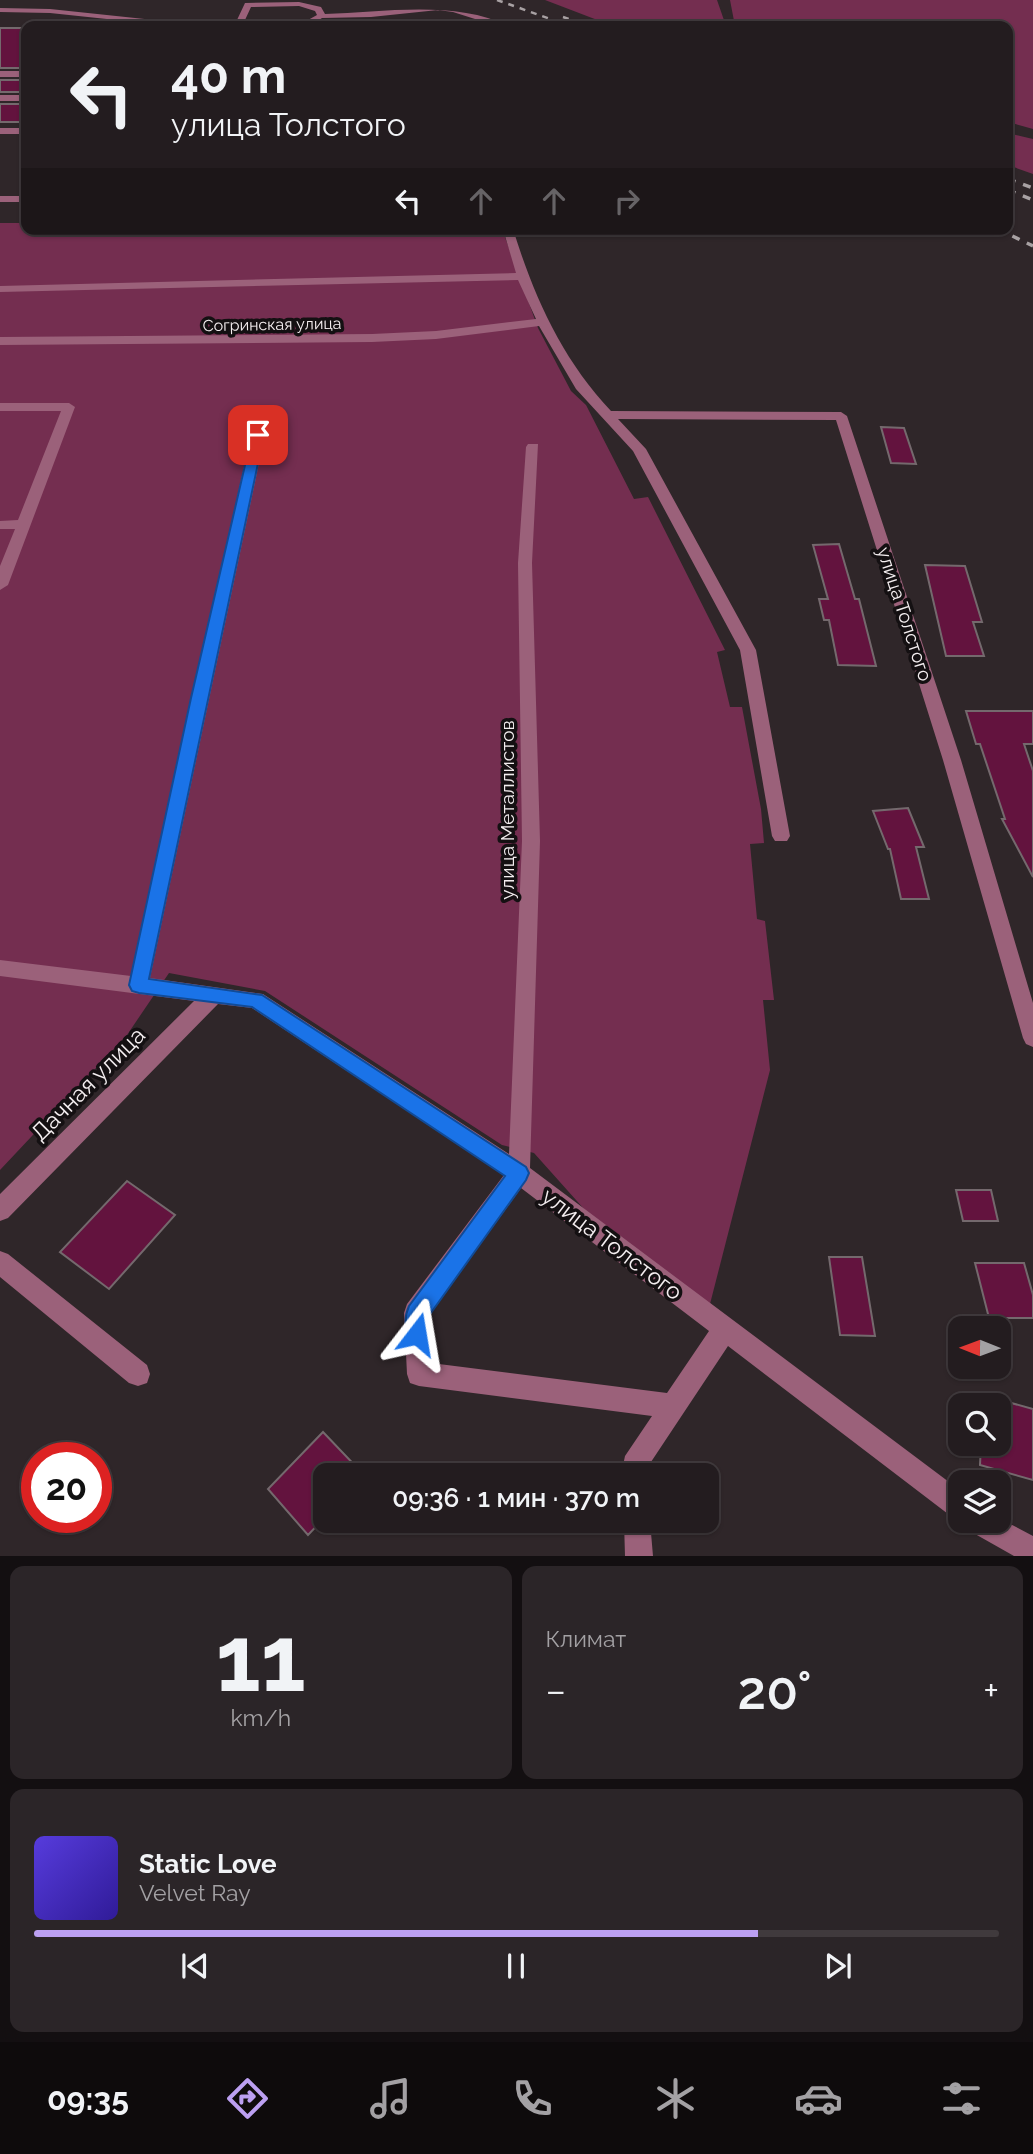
<!DOCTYPE html>
<html lang="ru">
<head>
<meta charset="utf-8">
<style>
	:root { --surface:#231c1f; --page:#2b2528; --text:#f1f3f6; --muted:#a3a1a4; --line:#403a3d; --accent:#bca0f2 }
	body { margin:0; font-family:Raleway,sans-serif; background:var(--page); color:var(--text); height:100vh; display:flex; flex-direction:column; font-size:26px; white-space:nowrap }
	* { box-sizing:border-box; margin:0 }
	p { font-size:23px; color:var(--muted) }
	.icon { flex:none; width:38px; height:38px; fill:none; stroke:currentColor; stroke-width:2; stroke-linecap:round; stroke-linejoin:round }
	.map { position:relative; height:1556px; overflow:hidden }
	.drawer { display:flex; flex-direction:column; gap:10px; padding:10px; background:#130f11; flex:1 }
	.drawer>* { flex:none }
	.banner { position:absolute; left:21px; top:21px; width:992px; height:214px; border-radius:14px; box-shadow:0 2px 5px #0004,0 0 0 2px var(--line); background:#231c1f; color:var(--text); overflow:hidden }
	.needle { width:46px; rotate:271deg }
	.buttons { position:absolute; left:948px; top:1316px; display:grid; gap:14px }
	.buttons a { display:grid; place-items:center; width:63px; height:63px; border-radius:14px; background:var(--surface); box-shadow:0 2px 5px #0004,0 0 0 2px var(--line); font-size:35px }
	.speed { position:absolute; left:21px; top:1442px; display:flex; gap:14px; font-size:35px; font-weight:700; text-align:center }
	.speed>* { display:grid; place-content:center; width:91px; height:91px; border-radius:50%; background:var(--surface); box-shadow:0 2px 5px #0004,0 0 0 2px var(--line); line-height:1 }
	.speed .limit { border:10px solid #d22; background:#fff; color:#111 }
	.pin { position:absolute; display:grid; place-items:center; width:60px; height:60px; color:#fff; margin:-30px; border-radius:14px; box-shadow:0 4px 10px #0006 }
	.me { position:absolute; width:77px; margin:-38px; rotate:14deg; stroke-linejoin:round; filter:drop-shadow(0 0 5px #0008) }
	.turn { display:flex; align-items:center; gap:24px; height:147px; padding:0 35px; font-size:32px }
	.turn .icon { width:91px; height:91px; stroke-width:2.5 }
	.turn b { display:block; font-size:49px; line-height:60px }
	.lanes { display:flex; align-items:center; height:66px; padding:0 35px; background:#0003; justify-content:center; gap:35px; direction:ltr }
	.lanes .off { opacity:.35 }
	.big { font-size:52px; font-weight:600; line-height:1.1 }
	.drawer .tile { flex:1; display:flex; flex-direction:column; justify-content:center; gap:10px; min-width:0; padding:0 24px; border-radius:14px; background:var(--page) }
	.drawer .dial { align-items:center; gap:0 }
	.dial b { font-size:91px; line-height:1 }
	.song { display:flex; align-items:center; gap:21px }
	.cover { width:84px; height:84px; border-radius:10px; background:linear-gradient(135deg,hsl(250 70% 55%),hsl(250 70% 35%)) }
	.played { height:7px; border-radius:4px; background:linear-gradient(90deg,var(--accent) 75%,var(--line) 75%) }
	.keys { display:flex; justify-content:space-around; direction:ltr }
	.heat { display:flex; justify-content:space-between; align-items:center; font-size:38px; direction:ltr }
	.drawer .tiles { flex:1; display:grid; gap:10px; grid-template-columns:1fr 1fr }
	.tile:last-child { grid-column:span 2 }
	.trip { position:absolute; left:313px; top:1463px; width:406px; height:70px; border-radius:14px; background:var(--surface); box-shadow:0 2px 5px #0004,0 0 0 2px var(--line); font-weight:600; line-height:70px; text-align:center }
	.menu { display:flex; height:112px; justify-content:space-around; align-items:center; background:#0e0b0c; color:var(--muted) }
	.menu .icon { width:49px; height:49px }
	.menu .selected { color:var(--accent) }
	.menu b { font-size:32px; color:var(--text) }
	.map>svg:first-child { display:block }
	.green { fill:#742e50 }
	.building { fill:#63133e; stroke:#74696d; stroke-width:2 }
	.lines { fill:none; stroke-linecap:round; stroke-linejoin:round }
	.minor { fill:#9b617a; fill-rule:evenodd }
	.rail-far1 { stroke:#a8a1a3; stroke-width:2.5; stroke-dasharray:6 6; stroke-linecap:butt }
	.rail { stroke:#a8a1a3; stroke-width:3.5; stroke-dasharray:8 8; stroke-linecap:butt }
	.route { fill:#1a73e8; stroke:#114b97; stroke-width:2 }
	.labels { text-anchor:middle; stroke-width:7; stroke-linejoin:round; paint-order:stroke }
	.far-street-label { font-size:16px; fill:#f4eef0; stroke:#141012 }
	.street-label { font-size:19px; fill:#f4eef0; stroke:#141012 }
	.near-street-label { font-size:23px; fill:#f4eef0; stroke:#141012 }
</style>
</head>
<body>
<div class="map">
<svg width="1033" height="1556" viewBox="0 0 1033 1556">
	<rect width="100%" height="100%" fill="#2f2629"/>
	<path class="green" d="M 545,0 L 717,0 L 726,26 L 613,26 Z
		M 730,0 L 1033,0 L 1033,129 L 1008,122 L 1008,26 L 735,26 Z
		M 1008,133 L 1033,139 L 1033,174 L 1008,165 Z
		M 0,223 L 26,223 L 26,229 L 502,229 L 538,328 L 571,391 L 586,405 L 634,499 L 648,497 L 725,650 L 717,652 L 730,707 L 742,707 L 761,809 L 764,843 L 750,844 L 757,919 L 765,921 L 774,1000 L 763,1000 L 770,1070 L 710,1304 L 593,1219 L 534,1153 L 502,1145 L 265,991 L 169,973 L 127,1035 L 0,1170 Z"/>
	<path class="building" d="M 0,28 L 26,28 L 26,68 L 0,68 Z
		M 0,80 L 26,80 L 26,92 L 0,92 Z
		M 0,104 L 26,104 L 26,122 L 0,122 Z
		M 881,427 L 904,428 L 916,464 L 891,463 Z
		M 839,544 L 855,599 L 859,599 L 876,666 L 838,665 L 829,620 L 824,620 L 819,599 L 828,599 L 813,545 Z
		M 925,565 L 965,566 L 982,622 L 973,622 L 984,656 L 946,656 Z
		M 966,711 L 1033,711 L 1033,744 L 1024,744 L 1033,771 L 1033,877 L 1002,819 L 1005,819 L 980,744 L 976,744 Z
		M 908,808 L 924,847 L 916,847 L 929,899 L 901,899 L 890,849 L 888,849 L 873,811 Z
		M 127,1181 L 175,1215 L 109,1289 L 60,1252 Z
		M 956,1190 L 991,1190 L 998,1221 L 963,1221 Z
		M 829,1257 L 862,1257 L 875,1336 L 840,1335 Z
		M 975,1263 L 1024,1263 L 1033,1295 L 1033,1318 L 989,1318 Z
		M 982,1395 L 1033,1409 L 1033,1480 L 980,1465 L 981,1444 L 999,1444 L 999,1405 L 982,1405 Z
		M 323,1432 L 364,1475 L 326,1475 L 326,1516 L 308,1535 L 268,1489 Z"/>
	<g class="lines">
		<path class="minor" d="M 299,2 L 321,7 L 325,14 C 383,12 457,0 508,26 L 497,26 L 453,12 L 438,10 L 371,17 L 322,18 L 310,26 L 154,24 L 50,13 L 0,12 L 0,8 L 50,9 L 154,20 L 237,20 L 245,3 ZM 299,6 L 315,11 L 317,15 L 308,20 L 245,20 L 251,7 Z
			M 0,71 L 26,71 L 26,77 L 0,77 Z
			M 0,95 L 26,95 L 26,101 L 0,101 Z
			M 0,128 L 26,128 L 26,134 L 0,134 Z
			M 0,196 L 26,196 L 26,202 L 0,202 Z
			M 503,229 L 513,229 C 534,297 562,359 611,411 L 841,412 L 847,416 L 961,760 L 1033,1003 L 1033,1047 L 1026,1044 L 1023,1038 L 943,760 L 836,420 L 618,419 L 646,449 L 756,650 L 790,836 L 787,841 L 775,841 L 772,836 L 740,650 L 633,451 L 576,389 L 539,326 L 436,339 L 372,342 L 0,345 L 0,337 L 372,334 L 436,331 L 536,319 L 518,280 L 0,292 L 0,286 L 516,273 Z
			M 0,403 L 69,403 L 75,407 L 8,585 L 0,590 L 0,566 L 15,529 L 0,529 L 0,521 L 18,520 L 61,411 L 0,411 Z
			M 258,431 L 265,435 L 150,978 L 263,994 L 509,1154 L 522,841 L 518,563 L 526,447 L 528,444 L 538,444 L 532,563 L 540,841 L 530,1168 L 961,1491 L 962,1521 L 952,1517 L 728,1346 L 647,1468 L 647,1475 L 621,1475 L 625,1456 L 652,1416 L 419,1386 L 410,1383 L 407,1374 L 404,1313 L 407,1304 L 504,1175 L 252,1008 L 218,1004 L 8,1218 L 0,1221 L 0,1194 L 194,1001 L 0,976 L 0,960 L 131,976 L 251,435 ZM 521,1188 L 709,1331 L 667,1393 L 431,1363 L 428,1316 Z
			M 0,1251 L 8,1254 L 147,1365 L 150,1374 L 147,1383 L 138,1386 L 129,1383 L 0,1277 Z
			M 999,1518 L 1033,1536 L 1033,1556 L 1014,1556 L 968,1530 L 964,1521 L 999,1521 Z
			M 624,1521 L 650,1521 L 653,1556 L 625,1556 Z"/>
		<path class="rail-far1" d="M 497,0 L 570,26
			M 563,17 L 589,26"/>
		<path class="rail" d="M 1008,179 L 1033,188
			M 1008,190 L 1033,200
			M 998,229 L 1033,246"/>
	</g>
	<path class="route" d="M 258,431 L 264,435 L 149,979 L 262,995 L 526,1167 L 529,1173 L 526,1180 L 428,1317 L 429,1334 L 425,1341 L 417,1345 L 410,1341 C 405,1330 404,1317 409,1306 L 505,1176 L 252,1007 L 139,993 L 132,991 L 129,985 L 191,698 L 252,435 Z"/>
	<g class="labels">
		<g class="far-street-label">
			<text transform="translate(272 324) rotate(-1)" y="6">Согринская улица</text>
		</g>
		<g class="street-label">
			<text transform="translate(905 614) rotate(72)" y="7">улица Толстого</text>
			<text transform="translate(507 810) rotate(-90)" y="7">улица Металлистов</text>
		</g>
		<g class="near-street-label">
			<text transform="translate(88 1084) rotate(-45)" y="8">Дачная улица</text>
			<text transform="translate(612 1244) rotate(37)" y="8">улица Толстого</text>
		</g>
	</g>
</svg>
<div class="buttons">
<a><svg class="needle" viewBox="-14 -14 28 28"><path d="M0-13l5 13h-10z" fill="#e53935"/><path d="M0 13l5-13h-10z" fill="#a3a1a4"/></svg></a>
<a><svg class="icon" aria-label="search" viewBox="0 0 24 24"><circle cx="10" cy="10" r="6"/><path d="M15 15l6 6"/></svg></a>
<a><svg class="icon" aria-label="layers" viewBox="0 0 24 24"><path d="M12 4l9 5-9 5-9-5zM3 14l9 5 9-5"/></svg></a>
</div>
<div class="speed"><div class="limit">20</div></div>
<div class="pin" style="left:258px;top:435px;background:#d93025"><svg class="icon" aria-label="arrive" viewBox="0 0 24 24"><path d="M6 21V4h12l-3 4 3 4H6"/></svg></div>
<svg class="me" style="left:417px;top:1334px" viewBox="-20 -20 40 40"><path d="M0-17L14 15 0 8-14 15z" fill="#1a73e8" stroke="#fff" stroke-width="4"/></svg>
<div class="trip">09:36 · 1 мин · 370 m</div>
<div class="banner">
<div class="turn"><svg class="icon" aria-label="left" viewBox="0 0 24 24"><path d="M17 20v-9H6M10 6l-5 5 5 5"/></svg><div><b>40 m</b>улица Толстого</div></div>
<div class="lanes"><svg class="icon" aria-label="left" viewBox="0 0 24 24"><path d="M17 20v-9H6M10 6l-5 5 5 5"/></svg><svg class="icon off" aria-label="ahead" viewBox="0 0 24 24"><path d="M12 20V5M6 11l6-6 6 6"/></svg><svg class="icon off" aria-label="ahead" viewBox="0 0 24 24"><path d="M12 20V5M6 11l6-6 6 6"/></svg><svg class="icon off" aria-label="right" viewBox="0 0 24 24"><path d="M7 20v-9h11M14 6l5 5-5 5"/></svg></div>
</div>
</div>
<section class="drawer">
<div class="tiles">
<div class="tile dial"><b>11</b><p>km/h</p></div>
<div class="tile"><p>Климат</p>
<div class="heat"><a>−</a><b class="big">20°</b><a>+</a></div>
</div>
<div class="tile">
<div class="song"><i class="cover"></i><div><b>Static Love</b><p>Velvet Ray</p></div></div>
<div class="played"></div>
<div class="keys"><svg class="icon" aria-label="previous" viewBox="0 0 24 24"><path d="M18 5L8 12l10 7zM5 5v14"/></svg><svg class="icon" aria-label="pause" viewBox="0 0 24 24"><path d="M8 5v14M16 5v14"/></svg><svg class="icon" aria-label="next" viewBox="0 0 24 24"><path d="M6 5l10 7-10 7zM19 5v14"/></svg></div>
</div>
</div>
</section>
<nav class="menu">
<b>09:35</b>
<svg class="icon selected" aria-label="directions" viewBox="0 0 24 24"><path d="M12 3l9 9-9 9-9-9zM9 14v-3h6M13 9l2 2-2 2"/></svg>
<svg class="icon" aria-label="music" viewBox="0 0 24 24"><path d="M9 18V5l10-2v13"/><circle cx="6" cy="18" r="3"/><circle cx="16" cy="16" r="3"/></svg>
<svg class="icon" aria-label="phone" viewBox="0 0 24 24"><path d="M5 4h4l2 5-3 2q2 4 5 5l2-3 5 2v4C11 20 4 13 5 4z"/></svg>
<svg class="icon" aria-label="climate" viewBox="0 0 24 24"><path d="M12 3v18M4 7l16 10M4 17L20 7"/></svg>
<svg class="icon" aria-label="car" viewBox="0 0 24 24"><path d="M5 17H2v-5l4-1 3-4h7l3 4 3 1v5h-3M9 17h6M6 11h13"/><circle cx="7" cy="17" r="2"/><circle cx="17" cy="17" r="2"/></svg>
<svg class="icon" aria-label="filters" viewBox="0 0 24 24"><path d="M4 7h16M4 17h16"/><circle cx="9" cy="7" r="2"/><circle cx="15" cy="17" r="2"/></svg>
</nav>
</body>
</html>
